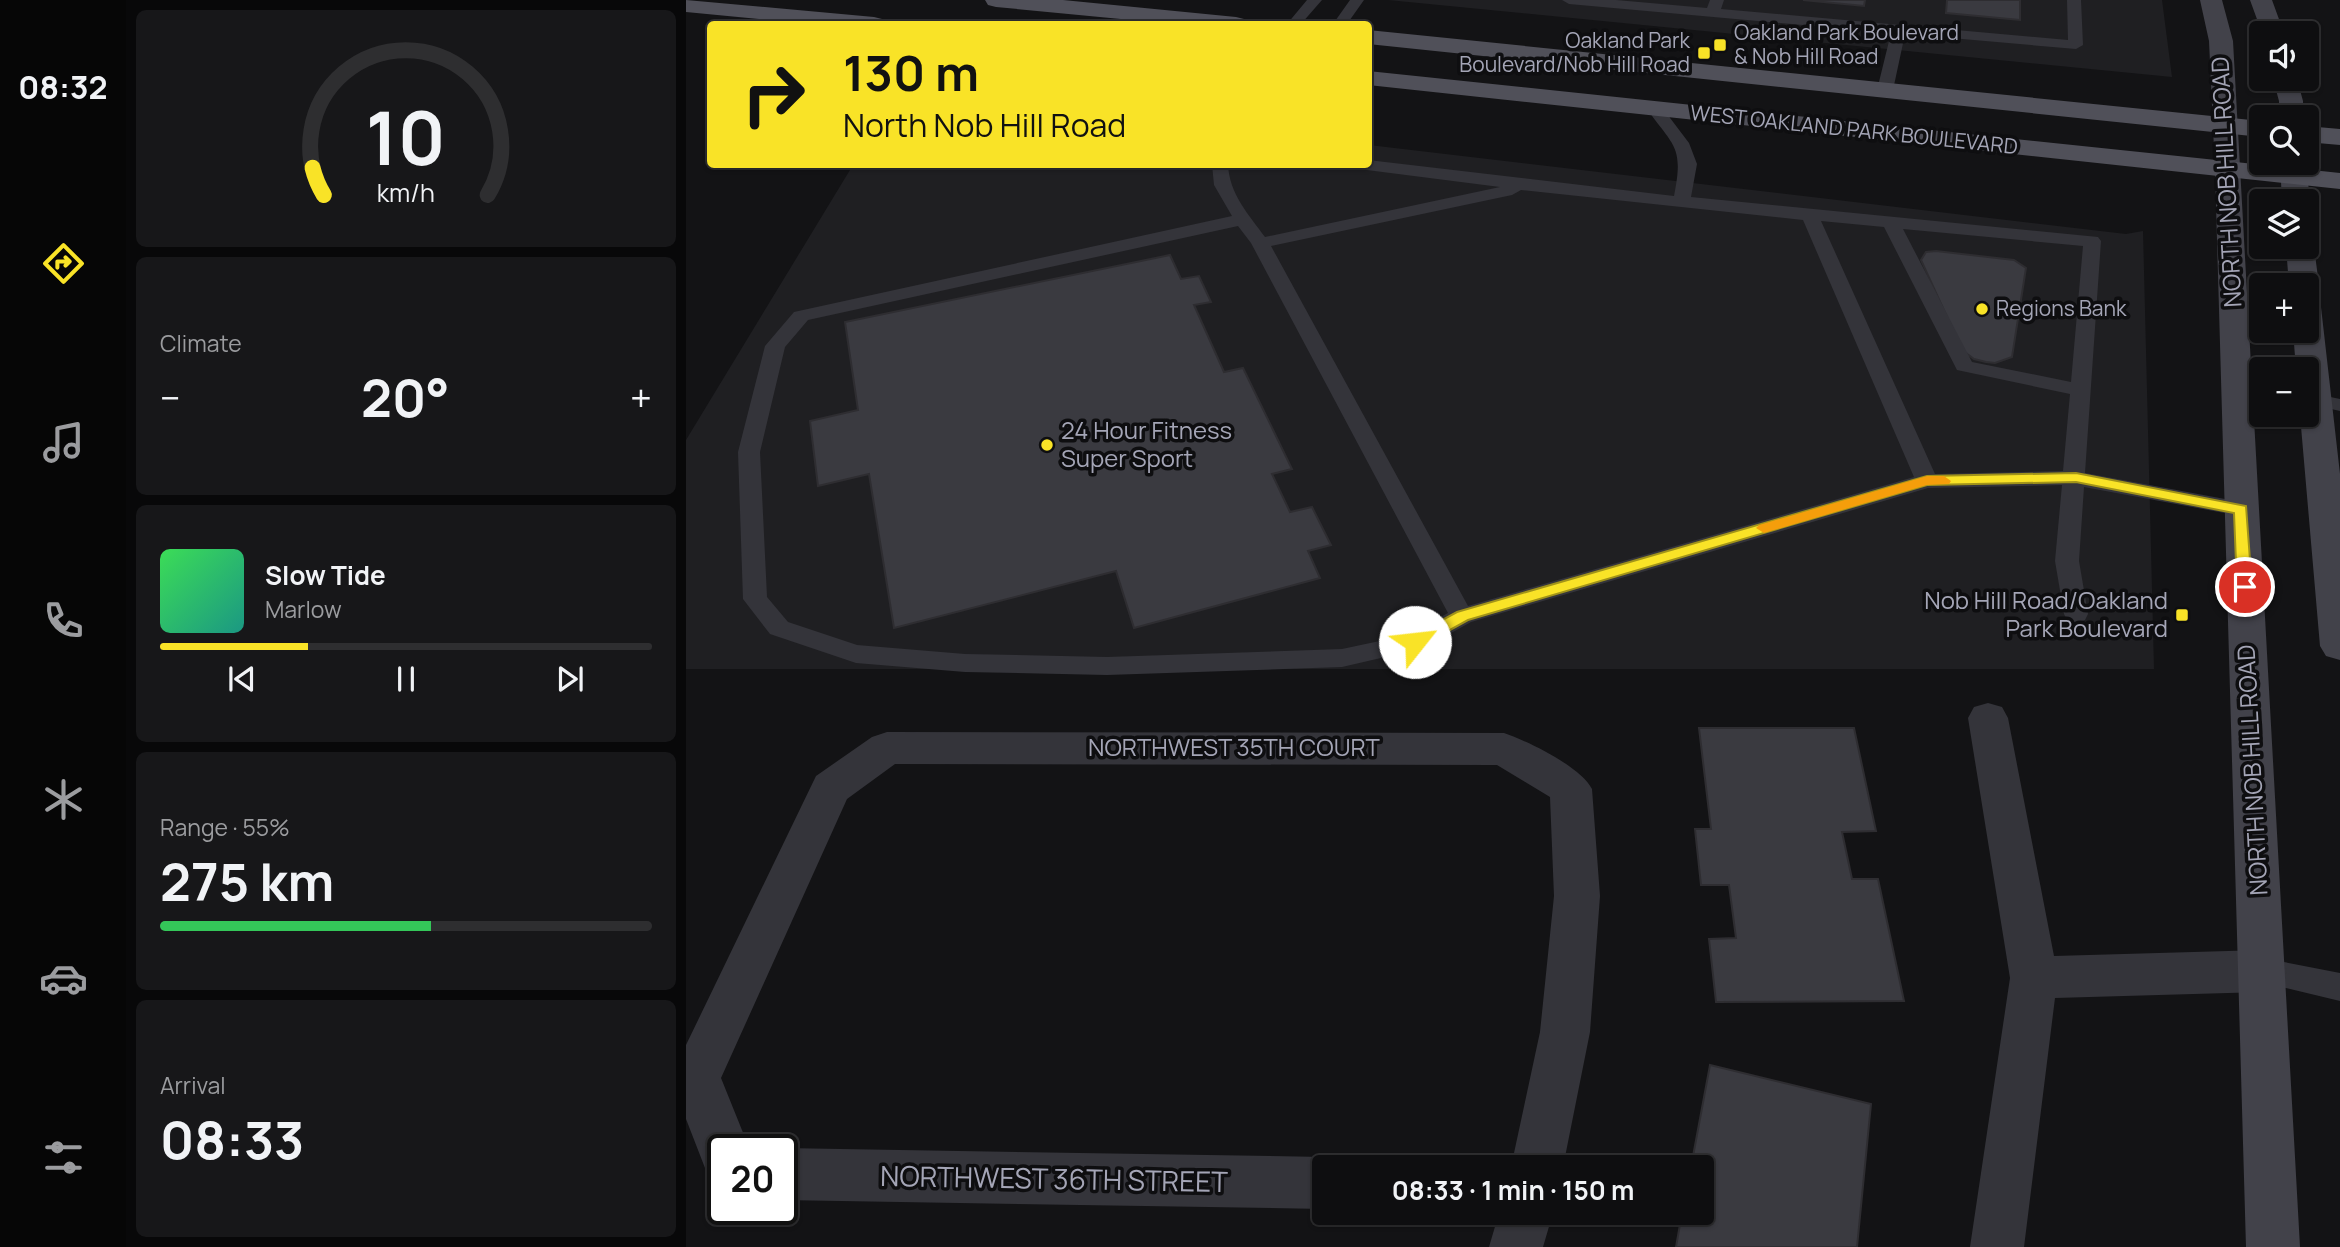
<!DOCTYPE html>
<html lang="en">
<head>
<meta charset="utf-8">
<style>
	:root { --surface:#0e0e10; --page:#171719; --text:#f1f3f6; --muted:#9b9c9f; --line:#2e2e30; --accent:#f9e327 }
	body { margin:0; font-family:Manrope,sans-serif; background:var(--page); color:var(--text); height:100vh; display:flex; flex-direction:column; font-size:26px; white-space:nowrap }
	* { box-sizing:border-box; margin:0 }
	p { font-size:23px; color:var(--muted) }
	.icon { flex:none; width:38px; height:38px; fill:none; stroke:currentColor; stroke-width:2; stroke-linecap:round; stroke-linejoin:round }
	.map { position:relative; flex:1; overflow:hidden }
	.drawer { display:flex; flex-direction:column; gap:10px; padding:10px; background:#080809; width:560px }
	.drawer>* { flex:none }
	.guide { position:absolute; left:21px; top:21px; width:665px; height:147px; border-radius:7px; box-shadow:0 2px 5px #0004,0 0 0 2px var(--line); background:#f9e327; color:#111; overflow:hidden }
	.buttons { position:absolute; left:1563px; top:21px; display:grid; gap:14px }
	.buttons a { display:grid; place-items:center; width:70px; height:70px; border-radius:7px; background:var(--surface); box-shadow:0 2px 5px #0004,0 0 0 2px var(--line); font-size:35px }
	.speed { position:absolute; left:21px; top:1134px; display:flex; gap:14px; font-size:35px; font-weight:700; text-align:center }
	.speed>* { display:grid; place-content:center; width:91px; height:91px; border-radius:50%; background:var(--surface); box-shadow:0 2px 5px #0004,0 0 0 2px var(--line); line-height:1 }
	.speed .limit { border:4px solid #111; border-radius:10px; background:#fff; color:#111 }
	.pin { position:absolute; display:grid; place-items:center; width:60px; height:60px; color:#fff; margin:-30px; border:4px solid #fff; border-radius:50%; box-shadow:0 2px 7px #0007 }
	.me { position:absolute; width:77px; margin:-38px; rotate:61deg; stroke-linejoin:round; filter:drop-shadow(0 0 5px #0008) }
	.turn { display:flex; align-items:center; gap:24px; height:147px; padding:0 21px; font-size:32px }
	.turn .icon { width:91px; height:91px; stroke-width:2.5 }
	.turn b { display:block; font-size:49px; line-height:60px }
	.big { font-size:52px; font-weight:700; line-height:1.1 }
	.drawer .tile { flex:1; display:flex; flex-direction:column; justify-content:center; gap:10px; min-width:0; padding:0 24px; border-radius:10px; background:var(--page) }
	.drawer .dial { align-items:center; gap:0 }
	.dial svg { height:182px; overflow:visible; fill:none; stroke:var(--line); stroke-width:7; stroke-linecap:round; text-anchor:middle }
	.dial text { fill:var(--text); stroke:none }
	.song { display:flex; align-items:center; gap:21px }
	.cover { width:84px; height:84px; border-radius:10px; background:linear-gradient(135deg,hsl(130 70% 55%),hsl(170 70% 35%)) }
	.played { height:7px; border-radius:4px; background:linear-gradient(90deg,var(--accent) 30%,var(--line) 30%) }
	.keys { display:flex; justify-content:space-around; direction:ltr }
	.heat { display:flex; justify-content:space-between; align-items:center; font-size:38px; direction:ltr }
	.charge { height:10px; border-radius:5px; background:linear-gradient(90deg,#34c759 55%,var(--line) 0) }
	.trip { position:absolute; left:626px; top:1155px; width:402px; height:70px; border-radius:7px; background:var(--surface); box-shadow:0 2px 5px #0004,0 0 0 2px var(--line); font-weight:700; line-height:70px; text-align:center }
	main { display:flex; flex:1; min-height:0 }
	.tab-bar { display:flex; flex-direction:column; width:126px; justify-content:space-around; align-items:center; background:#060606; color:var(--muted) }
	.tab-bar .icon { width:49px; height:49px }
	.tab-bar .current { color:var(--accent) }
	.tab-bar b { font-size:32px; color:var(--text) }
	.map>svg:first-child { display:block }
	.built { fill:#1f1f22 }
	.building { fill:#3a3a40; stroke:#2e2d31; stroke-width:2 }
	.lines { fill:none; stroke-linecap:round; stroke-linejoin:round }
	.lane { fill:#34343a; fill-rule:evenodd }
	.street { fill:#34343a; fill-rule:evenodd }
	.secondary { fill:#42424a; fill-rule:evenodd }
	.primary { fill:#505059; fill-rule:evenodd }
	.route { fill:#f9e327; stroke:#a29419; stroke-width:2 }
	.slow { fill:#f59e0b }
	.poi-dot { fill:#f9e327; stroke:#0e0e10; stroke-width:2.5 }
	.labels { text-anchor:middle; stroke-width:7; stroke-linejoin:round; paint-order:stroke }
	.far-poi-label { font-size:21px; fill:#a4a5b6; stroke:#0e0e10; text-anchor:start }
	.far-street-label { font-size:21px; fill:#a4a5b6; stroke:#0e0e10 }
	.street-label { font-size:24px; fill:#a4a5b6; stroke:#0e0e10 }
	.poi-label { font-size:24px; fill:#a4a5b6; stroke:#0e0e10; text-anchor:start }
	.near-street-label { font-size:28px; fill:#a4a5b6; stroke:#0e0e10 }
</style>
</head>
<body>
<main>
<nav class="tab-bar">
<b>08:32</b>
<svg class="icon current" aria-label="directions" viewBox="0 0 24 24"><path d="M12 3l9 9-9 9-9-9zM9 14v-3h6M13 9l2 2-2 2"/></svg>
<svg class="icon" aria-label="music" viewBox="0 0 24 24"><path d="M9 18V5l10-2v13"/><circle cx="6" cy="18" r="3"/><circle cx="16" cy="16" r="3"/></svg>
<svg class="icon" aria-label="phone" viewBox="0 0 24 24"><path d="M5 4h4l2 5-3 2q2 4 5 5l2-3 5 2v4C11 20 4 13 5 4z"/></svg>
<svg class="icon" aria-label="climate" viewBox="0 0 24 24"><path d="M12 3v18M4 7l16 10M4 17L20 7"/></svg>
<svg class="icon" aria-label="car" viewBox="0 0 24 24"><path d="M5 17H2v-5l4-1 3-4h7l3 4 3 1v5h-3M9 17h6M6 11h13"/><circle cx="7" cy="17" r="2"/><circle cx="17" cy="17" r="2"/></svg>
<svg class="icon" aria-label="filters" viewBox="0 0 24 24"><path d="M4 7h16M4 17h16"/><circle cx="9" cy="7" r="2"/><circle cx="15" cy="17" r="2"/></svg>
</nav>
<section class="drawer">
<div class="tile dial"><svg viewBox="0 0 100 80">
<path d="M14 69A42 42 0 1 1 86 69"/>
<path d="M14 69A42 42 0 0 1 9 57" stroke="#f9e327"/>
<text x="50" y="56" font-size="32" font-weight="700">10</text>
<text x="50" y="72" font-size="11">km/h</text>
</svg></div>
<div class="tile"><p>Climate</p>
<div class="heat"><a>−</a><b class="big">20°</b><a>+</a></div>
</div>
<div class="tile">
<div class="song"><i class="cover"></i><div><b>Slow Tide</b><p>Marlow</p></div></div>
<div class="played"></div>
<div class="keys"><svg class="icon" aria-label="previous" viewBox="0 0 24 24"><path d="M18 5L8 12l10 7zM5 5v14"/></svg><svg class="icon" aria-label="pause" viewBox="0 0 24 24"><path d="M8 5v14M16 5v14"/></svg><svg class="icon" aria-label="next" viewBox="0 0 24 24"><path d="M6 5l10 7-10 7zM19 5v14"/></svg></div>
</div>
<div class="tile"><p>Range · 55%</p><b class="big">275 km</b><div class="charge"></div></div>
<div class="tile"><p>Arrival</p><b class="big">08:33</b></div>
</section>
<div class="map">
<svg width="1654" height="1247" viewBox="0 0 1654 1247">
	<rect width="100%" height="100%" fill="#131315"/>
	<path class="built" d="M 702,0 L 1476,0 L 1486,77 Z
		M 683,145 L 1440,234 L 1457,231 L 1468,669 L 0,669 L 0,440 L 167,165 L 682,164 Z"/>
	<path class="building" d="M 1117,0 L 1179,0 L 1178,6 Z
		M 1261,0 L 1334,0 L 1334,20 L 1260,13 Z
		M 1250,251 L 1328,260 L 1340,268 L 1326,357 L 1309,363 L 1300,362 L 1288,359 L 1276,350 L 1235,260 L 1240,252 Z
		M 484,255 L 495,279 L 513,276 L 525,302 L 508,305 L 538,372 L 557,368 L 606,469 L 586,474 L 604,512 L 626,507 L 645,545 L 622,551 L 634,578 L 448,628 L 430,571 L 208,628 L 183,474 L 132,486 L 124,421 L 172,410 L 159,322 Z
		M 1013,728 L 1168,728 L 1190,831 L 1156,832 L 1166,879 L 1192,879 L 1218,1001 L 1030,1002 L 1023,939 L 1050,938 L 1043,885 L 1015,885 L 1009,829 L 1025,829 Z
		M 1024,1065 L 1185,1104 L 1171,1247 L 990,1247 L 996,1213 L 1017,1213 L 1017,1167 L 1005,1167 Z"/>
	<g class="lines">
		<path class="lane" d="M 621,0 L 636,0 L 615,24 L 601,24 Z
			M 664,0 L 678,0 L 661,24 L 647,24 Z
			M 876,0 L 930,0 L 1021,8 L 1024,0 L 1038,0 L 1035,9 L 1382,40 L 1381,0 L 1395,0 L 1397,45 L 1390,49 L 1219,34 L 1207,90 L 1199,95 L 1191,90 L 1205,33 L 883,4 Z
			M 969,104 L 975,106 L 1003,143 L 1011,164 L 1005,197 L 1412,237 L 1415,241 L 1399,473 L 1555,502 L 1563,504 L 1566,509 L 1563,514 L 1555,516 L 1398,487 L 1393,561 L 1402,614 L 1399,620 L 1390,623 L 1381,620 L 1378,614 L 1369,561 L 1376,485 L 1242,488 L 785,622 L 738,648 L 656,667 L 421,675 L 279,672 L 170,663 L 84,634 L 57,599 L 52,452 L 79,346 L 108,312 L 546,216 L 528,185 L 526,164 L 542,164 C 543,194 563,215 579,237 L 814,187 L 673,169 L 665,164 L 682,164 L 682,160 L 988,196 C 998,146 988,147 961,109 ZM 835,190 L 1117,220 L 1228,477 L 782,606 L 585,246 L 826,195 ZM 1135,221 L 1198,227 L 1271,370 L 1384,394 L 1377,471 L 1249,474 ZM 552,226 L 565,243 L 762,613 L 722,635 L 656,649 L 421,657 L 279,654 L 171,645 L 102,622 L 81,597 L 74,452 L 99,347 L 122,320 ZM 1217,229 L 1397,246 L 1385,382 L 1286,362 Z
			M 1630,394 L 1654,399 L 1654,411 L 1623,404 L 1620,401 L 1623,396 Z
			M 1577,958 L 1654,973 L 1654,1001 L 1566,980 L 1562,971 L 1566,962 Z"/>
		<path class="street" d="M 1302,703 L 1316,707 L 1322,718 L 1368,956 L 1577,950 L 1594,956 L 1601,971 L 1594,986 L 1577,992 L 1369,998 L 1338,1247 L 1284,1247 L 1324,978 L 1282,718 L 1288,707 Z
			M 201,732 L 818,733 C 842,741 895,767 906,789 L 914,896 L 904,1032 L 877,1167 L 825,1167 L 854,1032 L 868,896 L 864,797 L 811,765 L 209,764 L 161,799 L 35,1078 L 64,1150 L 37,1150 L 37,1175 L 19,1168 L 0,1119 L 0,1045 L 130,776 L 186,737 Z
			M 96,1148 L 639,1157 L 659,1167 L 639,1167 L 639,1209 L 96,1200 L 96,1150 L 92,1150 Z
			M 813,1213 L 867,1213 L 857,1247 L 803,1247 Z"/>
		<path class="secondary" d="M 1514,0 L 1536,0 L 1547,41 L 1614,1247 L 1560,1247 L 1529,170 L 1523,41 Z
			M 1564,0 L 1586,0 L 1598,33 L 1576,33 Z
			M 1587,79 L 1611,79 L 1617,101 L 1617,117 L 1593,117 L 1593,101 Z
			M 1594,163 L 1620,163 L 1624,201 L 1620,206 L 1620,201 L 1596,201 Z
			M 1620,240 L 1628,247 L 1633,285 L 1628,291 L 1620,293 L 1620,285 L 1603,285 L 1600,247 L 1620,247 Z
			M 1620,298 L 1631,301 L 1635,307 L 1654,474 L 1654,660 L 1640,656 L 1634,646 L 1614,415 L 1620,415 L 1620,369 L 1610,369 L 1607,331 L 1620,331 Z"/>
		<path class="primary" d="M 0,0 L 188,17 L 196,19 L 199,24 L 126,24 L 0,12 Z
			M 299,0 L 377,0 L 550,17 L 558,19 L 561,24 L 487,24 L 310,7 L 302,5 Z
			M 682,30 L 1575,121 L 1575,137 L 682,44 Z
			M 682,71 L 1654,173 L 1654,189 L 682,85 Z
			M 1620,126 L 1654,129 L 1654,145 L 1620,142 Z"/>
	</g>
	<path class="route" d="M 1390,473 L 1560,506 L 1566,587 L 1564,591 L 1553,591 L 1551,587 L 1548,513 L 1390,482 L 1241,485 L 782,620 L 735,646 L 729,648 L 721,642 L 723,638 L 771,612 L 1241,476 Z"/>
	<path class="slow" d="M 1241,476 L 1258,476 L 1265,481 L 1263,484 L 1241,485 L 1078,533 L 1070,528 L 1073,525 Z"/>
	<g class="poi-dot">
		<rect x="1027" y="38" width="14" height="14" rx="3.5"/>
		<rect x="1011" y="46" width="14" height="14" rx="3.5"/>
		<circle cx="1296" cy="309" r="7"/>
		<circle cx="361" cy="445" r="7"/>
		<rect x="1489" y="608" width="14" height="14" rx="3.5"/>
	</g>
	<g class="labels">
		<g class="far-poi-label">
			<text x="1048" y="40">Oakland Park Boulevard<tspan x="1048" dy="24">&amp; Nob Hill Road</tspan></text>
			<text x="1004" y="48" text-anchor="end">Oakland Park<tspan x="1004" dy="24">Boulevard/Nob Hill Road</tspan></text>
			<text x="1310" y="316">Regions Bank</text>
		</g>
		<g class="far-street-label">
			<text transform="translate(1168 130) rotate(6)" y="7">WEST OAKLAND PARK BOULEVARD</text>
		</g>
		<g class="street-label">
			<text transform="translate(1541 182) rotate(-93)" y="8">NORTH NOB HILL ROAD</text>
			<text x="548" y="756">NORTHWEST 35TH COURT</text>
			<text transform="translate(1567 770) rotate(-93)" y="8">NORTH NOB HILL ROAD</text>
		</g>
		<g class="poi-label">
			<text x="375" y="439">24 Hour Fitness<tspan x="375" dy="28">Super Sport</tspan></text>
			<text x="1482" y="609" text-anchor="end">Nob Hill Road/Oakland<tspan x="1482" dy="28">Park Boulevard</tspan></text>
		</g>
		<g class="near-street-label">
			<text transform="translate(368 1179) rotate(1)" y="10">NORTHWEST 36TH STREET</text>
		</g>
	</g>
</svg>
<div class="buttons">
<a><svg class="icon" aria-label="sound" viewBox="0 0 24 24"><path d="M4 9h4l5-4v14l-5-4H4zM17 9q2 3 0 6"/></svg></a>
<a><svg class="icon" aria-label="search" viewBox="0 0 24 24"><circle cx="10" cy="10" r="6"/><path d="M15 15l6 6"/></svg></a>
<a><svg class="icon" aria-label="layers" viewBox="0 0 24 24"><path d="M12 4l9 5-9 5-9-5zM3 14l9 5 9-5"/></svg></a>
<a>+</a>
<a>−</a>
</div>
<div class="speed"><div class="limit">20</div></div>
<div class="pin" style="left:1559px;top:587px;background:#d93025"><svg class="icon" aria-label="arrive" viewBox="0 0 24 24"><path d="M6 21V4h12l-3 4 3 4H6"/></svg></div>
<svg class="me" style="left:729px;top:642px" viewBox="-20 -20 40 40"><circle r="19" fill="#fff"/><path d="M0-13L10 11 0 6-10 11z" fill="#f9e327"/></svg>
<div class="trip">08:33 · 1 min · 150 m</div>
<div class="guide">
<div class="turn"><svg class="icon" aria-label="right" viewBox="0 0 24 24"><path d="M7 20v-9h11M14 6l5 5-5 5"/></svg><div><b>130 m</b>North Nob Hill Road</div></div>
</div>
</div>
</main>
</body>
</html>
